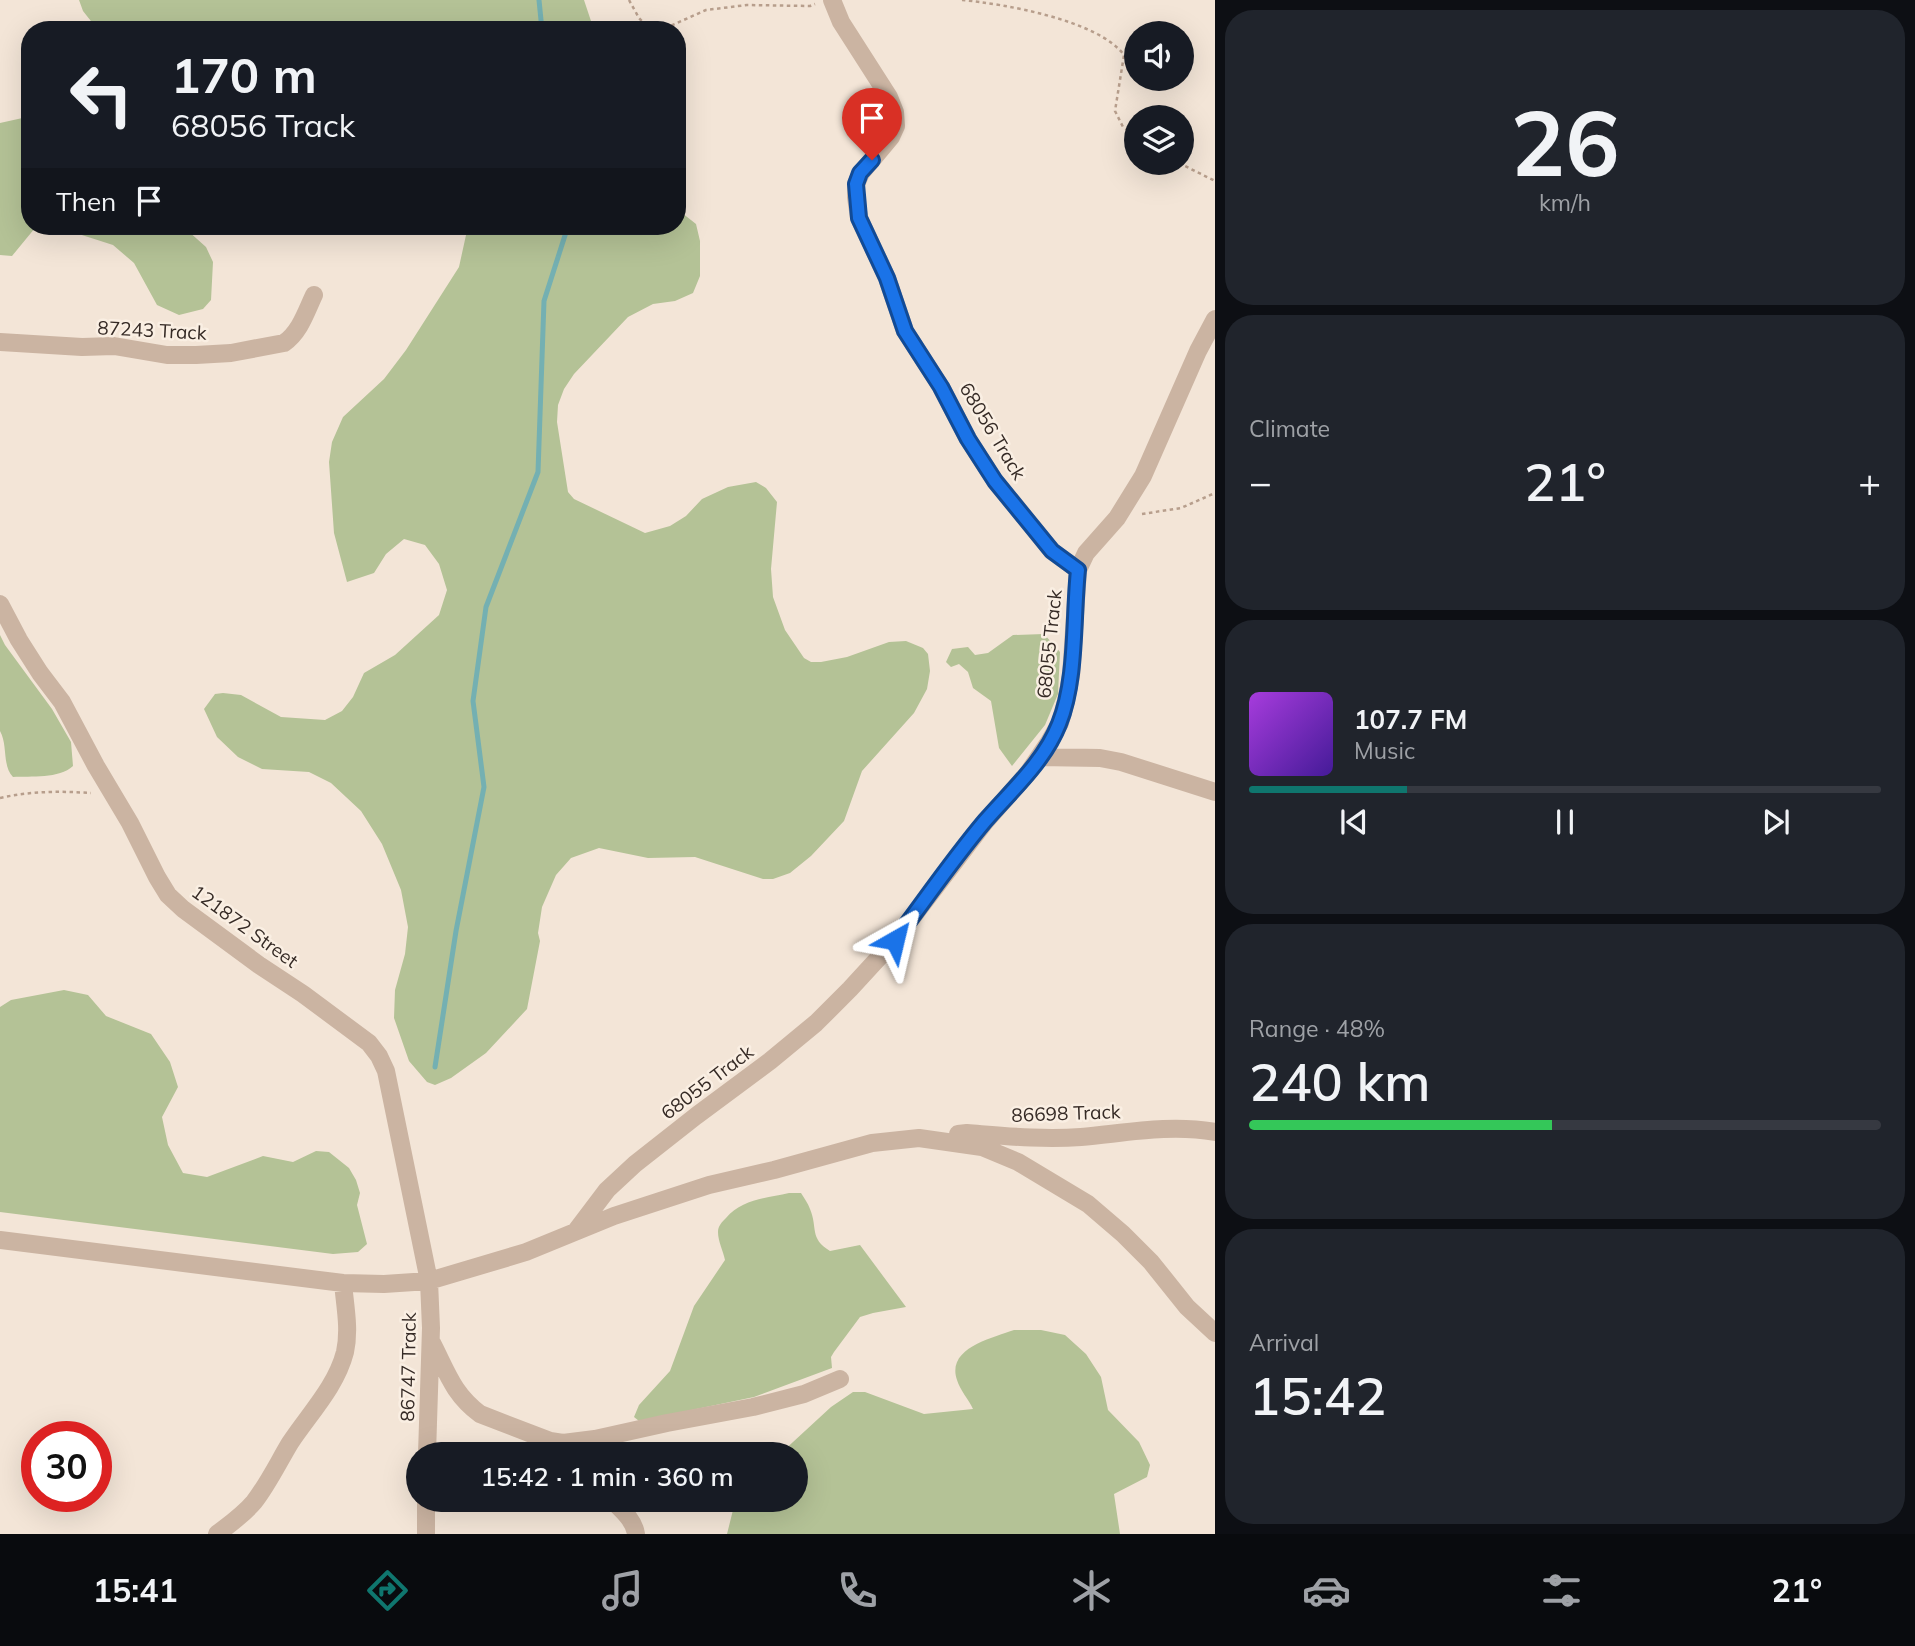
<!DOCTYPE html>
<html lang="en">
<head>
<meta charset="utf-8">
<style>
	:root { --surface:#171b24; --page:#20242c; --text:#f1f3f6; --muted:#9ea1a6; --line:#363941; --accent:#0f766e }
	body { margin:0; font-family:Mulish,sans-serif; background:var(--page); color:var(--text); height:100vh; display:flex; flex-direction:column; font-size:26px; white-space:nowrap }
	* { box-sizing:border-box; margin:0 }
	p { font-size:23px; color:var(--muted) }
	.icon { flex:none; width:38px; height:38px; fill:none; stroke:currentColor; stroke-width:2; stroke-linecap:round; stroke-linejoin:round }
	.map { position:relative; flex:1; overflow:hidden }
	.drawer { display:flex; flex-direction:column; gap:10px; padding:10px; background:#0d0f14; width:700px }
	.drawer>* { flex:none }
	.banner { position:absolute; left:21px; top:21px; width:665px; height:214px; border-radius:28px; box-shadow:0 7px 28px #0002; background:#171b24; color:var(--text); overflow:hidden }
	.buttons { position:absolute; left:1124px; top:21px; display:grid; gap:14px }
	.buttons a { display:grid; place-items:center; width:70px; height:70px; border-radius:50%; background:var(--surface); box-shadow:0 7px 28px #0002; font-size:35px }
	.speed { position:absolute; left:21px; top:1421px; display:flex; gap:14px; font-size:35px; font-weight:700; text-align:center }
	.speed>* { display:grid; place-content:center; width:91px; height:91px; border-radius:50%; background:var(--surface); box-shadow:0 7px 28px #0002; line-height:1 }
	.speed .limit { border:10px solid #d22; background:#fff; color:#111 }
	.pin { position:absolute; display:grid; place-items:center; width:60px; height:60px; color:#fff; margin:-72px -30px; border-radius:50% 50% 50% 0; rotate:-45deg; box-shadow:0 0 7px #0007 }
	.pin .icon { rotate:45deg }
	.me { position:absolute; width:77px; margin:-38px; rotate:37deg; stroke-linejoin:round; filter:drop-shadow(0 0 5px #0008) }
	.turn { display:flex; align-items:center; gap:24px; height:147px; padding:0 35px; font-size:32px }
	.turn .icon { width:91px; height:91px; stroke-width:2.5 }
	.turn b { display:block; font-size:49px; line-height:60px }
	.then { display:flex; align-items:center; height:66px; padding:0 35px; background:#0003; gap:14px; font-size:26px }
	.big { font-size:52px; font-weight:600; line-height:1.1 }
	.drawer .card { flex:1; display:flex; flex-direction:column; justify-content:center; gap:10px; min-width:0; padding:0 24px; border-radius:28px; background:var(--page) }
	.drawer .dial { align-items:center; gap:0 }
	.dial b { font-size:91px; line-height:1 }
	.song { display:flex; align-items:center; gap:21px }
	.cover { width:84px; height:84px; border-radius:10px; background:linear-gradient(135deg,hsl(280 70% 55%),hsl(260 70% 35%)) }
	.played { height:7px; border-radius:4px; background:linear-gradient(90deg,var(--accent) 25%,var(--line) 25%) }
	.keys { display:flex; justify-content:space-around; direction:ltr }
	.heat { display:flex; justify-content:space-between; align-items:center; font-size:38px; direction:ltr }
	.charge { height:10px; border-radius:5px; background:linear-gradient(90deg,#34c759 48%,var(--line) 0) }
	.trip { position:absolute; left:406px; top:1442px; width:402px; height:70px; border-radius:35px; background:var(--surface); box-shadow:0 7px 28px #0002; font-weight:600; line-height:70px; text-align:center }
	.dock { display:flex; height:112px; justify-content:space-around; align-items:center; background:#090b0e; color:var(--muted) }
	.dock .icon { width:49px; height:49px }
	.dock .current { color:var(--accent) }
	.dock b { font-size:32px; color:var(--text) }
	main { display:flex; flex:1; min-height:0 }
	.map>svg:first-child { display:block }
	.green { fill:#b4c296 }
	.lines { fill:none; stroke-linecap:round; stroke-linejoin:round }
	.stream { stroke:#74b0b2; stroke-width:5 }
	.path { stroke:#b79e8c; stroke-width:2.5; stroke-dasharray:3.5 3.5; stroke-linecap:butt }
	.minor { stroke:#cbb4a2; stroke-width:18 }
	.route-casing { stroke:#114b97; stroke-width:18 }
	.route { stroke:#1a73e8; stroke-width:12 }
	.labels { text-anchor:middle; stroke-width:5; stroke-linejoin:round; paint-order:stroke }
	.street-label { font-size:19px; fill:#352a25; stroke:#faefe3 }
</style>
</head>
<body>
<main>
<div class="map">
<svg width="1215" height="1534" viewBox="0 0 1215 1534">
	<rect width="100%" height="100%" fill="#f3e5d7"/>
	<path class="green" d="M 79,0 L 584,0 L 594,30 L 98,30 L 83,11 Z
		M 27,117 L 30,118 L 30,226 L 178,226 L 187,230 L 206,247 L 213,262 L 211,300 L 203,309 L 179,315 L 157,305 L 134,263 L 113,245 L 60,228 L 35,228 L 12,256 L 0,255 L 0,123 Z
		M 677,209 L 696,224 L 700,241 L 700,276 L 693,293 L 675,301 L 653,304 L 628,317 L 574,374 L 564,389 L 558,405 L 557,422 L 568,492 L 574,499 L 645,533 L 670,526 L 686,516 L 702,499 L 728,487 L 756,482 L 766,488 L 777,502 L 771,569 L 773,597 L 785,630 L 804,658 L 811,662 L 821,662 L 847,657 L 889,642 L 906,641 L 923,648 L 928,654 L 930,671 L 927,689 L 914,713 L 862,771 L 844,821 L 811,856 L 790,873 L 773,879 L 763,879 L 695,857 L 648,858 L 599,848 L 571,858 L 556,875 L 542,907 L 538,933 L 540,941 L 527,1009 L 486,1053 L 451,1078 L 435,1085 L 427,1082 L 409,1061 L 394,1018 L 395,990 L 405,954 L 408,927 L 401,890 L 382,844 L 361,811 L 331,783 L 309,772 L 262,769 L 238,757 L 217,737 L 204,709 L 215,694 L 223,693 L 241,695 L 281,717 L 325,720 L 342,711 L 353,697 L 364,673 L 395,655 L 439,615 L 447,590 L 439,564 L 425,545 L 404,539 L 386,554 L 374,573 L 347,582 L 334,533 L 329,462 L 332,442 L 343,417 L 384,379 L 406,350 L 459,267 L 468,226 L 677,226 Z
		M 1044,634 L 1060,652 L 1058,694 L 1045,725 L 1012,766 L 999,748 L 991,701 L 973,688 L 968,672 L 959,664 L 951,667 L 946,662 L 952,649 L 968,647 L 975,655 L 988,653 L 1013,635 Z
		M 0,635 L 5,645 L 52,709 L 71,742 L 73,766 C 59,779 31,776 13,777 C 2,766 8,745 0,731 Z
		M 64,990 L 88,995 L 106,1016 L 151,1034 L 170,1062 L 178,1087 L 162,1117 L 168,1145 L 183,1173 L 207,1177 L 263,1156 L 293,1162 L 316,1151 L 329,1152 L 349,1168 L 356,1180 L 360,1193 L 357,1205 L 367,1244 L 358,1252 L 333,1254 L 0,1212 L 0,1007 L 11,1000 Z
		M 789,1193 L 801,1193 C 804,1198 808,1203 810,1209 C 818,1228 809,1238 830,1251 L 860,1245 L 906,1307 L 873,1313 L 860,1317 L 834,1352 L 831,1357 L 832,1368 L 754,1397 L 639,1421 L 634,1417 L 639,1405 L 670,1371 L 694,1306 L 725,1260 C 723,1251 718,1241 718,1232 C 718,1226 722,1222 726,1218 C 742,1199 767,1198 789,1193 Z
		M 1014,1330 L 1041,1330 L 1065,1335 L 1086,1354 L 1101,1377 L 1108,1410 L 1139,1442 L 1150,1465 L 1147,1477 L 1114,1494 L 1120,1534 L 727,1534 L 733,1510 L 741,1500 L 796,1500 L 796,1454 L 780,1454 L 831,1407 L 853,1392 L 865,1392 L 924,1414 L 973,1409 C 969,1400 960,1390 957,1380 C 946,1348 992,1338 1014,1330 Z"/>
	<g class="lines">
		<path class="stream" d="M 539,0 L 542,30
			M 435,1067 L 456,931 L 484,787 L 473,701 L 486,607 L 538,472 L 544,301 L 568,226"/>
		<path class="path" d="M 629,0 L 639,18 L 650,30
			M 962,0 C 1004,4 1098,20 1124,55 L 1115,111 L 1123,127 L 1136,136
			M 651,30 L 668,27 L 706,10 L 747,5 L 810,6 L 815,4
			M 1179,163 L 1215,181
			M 1142,514 L 1181,508 L 1215,493
			M 0,798 C 31,791 60,791 91,793"/>
		<path class="minor" d="M 832,0 L 841,22 L 889,97 L 895,112 L 896,126 L 891,137 L 861,173 L 856,184 L 856,197 L 859,218 L 887,278 L 905,331 L 941,387 L 968,439 L 995,481 L 1052,551 L 1078,570
			M 0,342 L 82,347 L 114,346 L 167,355 L 196,355 L 231,353 L 284,343 C 300,332 306,312 314,295
			M 0,604 L 19,640 L 40,673 L 62,702 L 96,766 L 130,823 L 157,877 L 168,895 L 183,909 L 259,965 L 303,994 L 369,1043 L 379,1056 L 386,1071 L 429,1281 L 431,1328 L 427,1454
			M 1039,757 L 1100,758 L 1121,762 L 1215,792
			M 958,1134 L 967,1133 C 1005,1136 1043,1140 1081,1137 C 1126,1133 1170,1124 1215,1132
			M 576,1231 L 607,1190 L 635,1164 L 696,1116 L 770,1061 L 816,1023 L 850,989 L 895,940 L 985,822 L 1028,773 L 1049,742 L 1060,723 L 1066,701 L 1071,676 L 1078,570 L 1086,553 L 1117,518 L 1143,476 L 1198,351 L 1215,319
			M 0,1240 L 343,1283 L 384,1284 L 429,1281 L 526,1252 L 614,1216 L 709,1185 L 774,1170 L 872,1143 L 919,1138 L 982,1147 L 1018,1162 L 1088,1204 L 1123,1234 L 1151,1262 L 1187,1307 L 1215,1333
			M 432,1343 C 447,1372 453,1394 480,1414 L 550,1441 L 563,1443 L 595,1439 L 667,1423 L 753,1407 L 804,1394 L 840,1379
			M 426,1500 L 426,1534
			M 612,1500 C 622,1510 634,1520 636,1534
			M 217,1534 C 230,1524 243,1515 254,1502 C 268,1484 278,1463 290,1443 C 309,1414 336,1387 345,1352 C 350,1329 345,1306 343,1283"/>
	</g>
	<g class="lines">
		<g class="route-casing">
			<path id="route" d="M 872,160 L 860,173 L 856,184 L 859,218 L 887,278 L 905,331 L 941,387 L 968,439 L 995,481 L 1052,551 L 1078,570 C 1073,618 1077,680 1059,724 C 1044,762 1012,790 985,821 C 953,859 925,900 895,940"/>
		</g>
		<use href="#route" class="route"/>
	</g>
	<g class="labels">
		<g class="street-label">
			<text transform="translate(152 330) rotate(3)" y="7">87243 Track</text>
			<text transform="translate(993 431) rotate(59)" y="7">68056 Track</text>
			<text transform="translate(1049 644) rotate(-84)" y="7">68055 Track</text>
			<text transform="translate(245 926) rotate(36)" y="7">121872 Street</text>
			<text transform="translate(707 1082) rotate(-37)" y="7">68055 Track</text>
			<text transform="translate(1066 1113) rotate(-2)" y="7">86698 Track</text>
			<text transform="translate(408 1367) rotate(-89)" y="7">86747 Track</text>
		</g>
	</g>
</svg>
<div class="buttons">
<a><svg class="icon" aria-label="sound" viewBox="0 0 24 24"><path d="M4 9h4l5-4v14l-5-4H4zM17 9q2 3 0 6"/></svg></a>
<a><svg class="icon" aria-label="layers" viewBox="0 0 24 24"><path d="M12 4l9 5-9 5-9-5zM3 14l9 5 9-5"/></svg></a>
</div>
<div class="speed"><div class="limit">30</div></div>
<div class="pin" style="left:872px;top:160px;background:#d93025"><svg class="icon" aria-label="arrive" viewBox="0 0 24 24"><path d="M6 21V4h12l-3 4 3 4H6"/></svg></div>
<svg class="me" style="left:895px;top:940px" viewBox="-20 -20 40 40"><path d="M0-17L14 15 0 8-14 15z" fill="#1a73e8" stroke="#fff" stroke-width="4"/></svg>
<div class="trip">15:42 · 1 min · 360 m</div>
<div class="banner">
<div class="turn"><svg class="icon" aria-label="left" viewBox="0 0 24 24"><path d="M17 20v-9H6M10 6l-5 5 5 5"/></svg><div><b>170 m</b>68056 Track</div></div>
<div class="then">Then<svg class="icon" aria-label="arrive" viewBox="0 0 24 24"><path d="M6 21V4h12l-3 4 3 4H6"/></svg></div>
</div>
</div>
<section class="drawer">
<div class="card dial"><b>26</b><p>km/h</p></div>
<div class="card"><p>Climate</p>
<div class="heat"><a>−</a><b class="big">21°</b><a>+</a></div>
</div>
<div class="card">
<div class="song"><i class="cover"></i><div><b>107.7 FM</b><p>Music</p></div></div>
<div class="played"></div>
<div class="keys"><svg class="icon" aria-label="previous" viewBox="0 0 24 24"><path d="M18 5L8 12l10 7zM5 5v14"/></svg><svg class="icon" aria-label="pause" viewBox="0 0 24 24"><path d="M8 5v14M16 5v14"/></svg><svg class="icon" aria-label="next" viewBox="0 0 24 24"><path d="M6 5l10 7-10 7zM19 5v14"/></svg></div>
</div>
<div class="card"><p>Range · 48%</p><b class="big">240 km</b><div class="charge"></div></div>
<div class="card"><p>Arrival</p><b class="big">15:42</b></div>
</section>
</main>
<nav class="dock">
<b>15:41</b>
<svg class="icon current" aria-label="directions" viewBox="0 0 24 24"><path d="M12 3l9 9-9 9-9-9zM9 14v-3h6M13 9l2 2-2 2"/></svg>
<svg class="icon" aria-label="music" viewBox="0 0 24 24"><path d="M9 18V5l10-2v13"/><circle cx="6" cy="18" r="3"/><circle cx="16" cy="16" r="3"/></svg>
<svg class="icon" aria-label="phone" viewBox="0 0 24 24"><path d="M5 4h4l2 5-3 2q2 4 5 5l2-3 5 2v4C11 20 4 13 5 4z"/></svg>
<svg class="icon" aria-label="climate" viewBox="0 0 24 24"><path d="M12 3v18M4 7l16 10M4 17L20 7"/></svg>
<svg class="icon" aria-label="car" viewBox="0 0 24 24"><path d="M5 17H2v-5l4-1 3-4h7l3 4 3 1v5h-3M9 17h6M6 11h13"/><circle cx="7" cy="17" r="2"/><circle cx="17" cy="17" r="2"/></svg>
<svg class="icon" aria-label="filters" viewBox="0 0 24 24"><path d="M4 7h16M4 17h16"/><circle cx="9" cy="7" r="2"/><circle cx="15" cy="17" r="2"/></svg>
<b>21°</b>
</nav>
</body>
</html>
